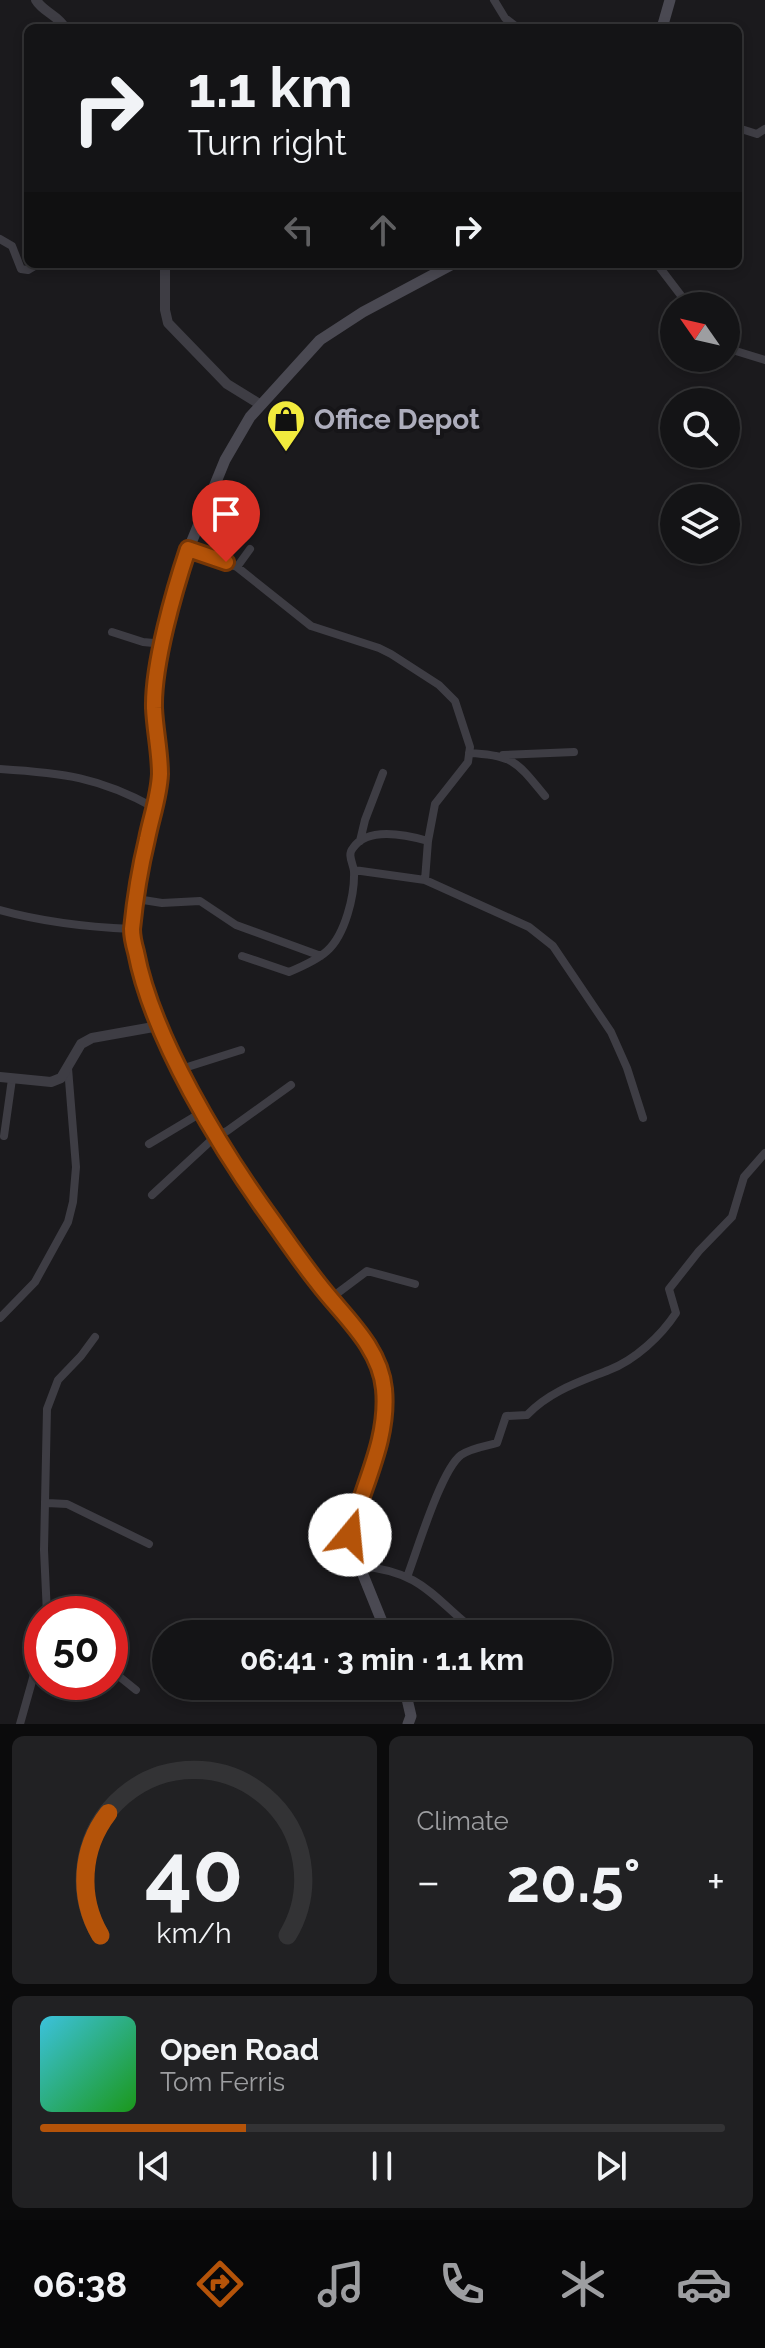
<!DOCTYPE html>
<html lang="en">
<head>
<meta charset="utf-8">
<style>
	:root { --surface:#141416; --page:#212123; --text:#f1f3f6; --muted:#9d9ea1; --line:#333335; --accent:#b45309 }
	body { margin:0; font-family:Raleway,sans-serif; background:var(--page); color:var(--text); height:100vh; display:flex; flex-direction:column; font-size:30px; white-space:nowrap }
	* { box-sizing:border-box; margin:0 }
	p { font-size:26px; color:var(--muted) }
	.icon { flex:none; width:44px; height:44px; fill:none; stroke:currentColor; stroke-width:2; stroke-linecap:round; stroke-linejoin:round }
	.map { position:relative; height:1724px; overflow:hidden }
	.drawer { display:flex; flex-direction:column; gap:12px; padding:12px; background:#0b0b0c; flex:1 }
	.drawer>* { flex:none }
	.hud { position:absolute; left:24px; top:24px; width:718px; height:244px; border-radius:12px; box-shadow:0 4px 12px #0003,0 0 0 2px var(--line); background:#141416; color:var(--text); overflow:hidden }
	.needle { width:52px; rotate:304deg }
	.fabs { position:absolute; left:660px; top:292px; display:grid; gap:16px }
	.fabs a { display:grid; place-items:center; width:80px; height:80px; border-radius:50%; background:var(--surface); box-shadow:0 4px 12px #0003,0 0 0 2px var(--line); font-size:40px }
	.speed { position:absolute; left:24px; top:1596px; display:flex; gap:16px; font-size:40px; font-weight:700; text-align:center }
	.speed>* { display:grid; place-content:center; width:104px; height:104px; border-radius:50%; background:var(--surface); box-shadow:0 4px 12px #0003,0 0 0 2px var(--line); line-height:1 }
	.speed .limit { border:12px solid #d22; background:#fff; color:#111 }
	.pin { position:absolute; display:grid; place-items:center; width:68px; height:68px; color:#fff; margin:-82px -34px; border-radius:50% 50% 50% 0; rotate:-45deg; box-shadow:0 0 8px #0007 }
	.pin .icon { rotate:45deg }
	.me { position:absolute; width:88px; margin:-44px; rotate:17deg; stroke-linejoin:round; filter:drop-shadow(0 0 6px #0008) }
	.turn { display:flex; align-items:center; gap:28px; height:168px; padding:0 32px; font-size:36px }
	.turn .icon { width:104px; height:104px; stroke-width:2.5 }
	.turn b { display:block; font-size:56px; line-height:68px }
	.lanes { display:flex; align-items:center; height:76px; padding:0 32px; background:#0003; justify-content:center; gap:40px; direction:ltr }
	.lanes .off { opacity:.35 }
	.big { font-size:60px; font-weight:700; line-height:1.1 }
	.drawer .widget { flex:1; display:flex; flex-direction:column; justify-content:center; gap:12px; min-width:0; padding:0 28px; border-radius:12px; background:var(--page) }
	.drawer .dial { align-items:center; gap:0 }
	.dial svg { height:208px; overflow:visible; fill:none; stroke:var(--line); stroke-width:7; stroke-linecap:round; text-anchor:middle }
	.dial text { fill:var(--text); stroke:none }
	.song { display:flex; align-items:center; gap:24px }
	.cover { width:96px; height:96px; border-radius:12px; background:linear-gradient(135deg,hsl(190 70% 55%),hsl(120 70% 35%)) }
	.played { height:8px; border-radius:4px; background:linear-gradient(90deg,var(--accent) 30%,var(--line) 30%) }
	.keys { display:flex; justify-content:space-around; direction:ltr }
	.heat { display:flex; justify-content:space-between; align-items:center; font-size:44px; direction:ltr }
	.drawer .tiles { flex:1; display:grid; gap:12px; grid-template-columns:1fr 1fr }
	.widget:last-child { grid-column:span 2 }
	.trip { position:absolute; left:152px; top:1620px; width:460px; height:80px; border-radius:40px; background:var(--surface); box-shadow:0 4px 12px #0003,0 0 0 2px var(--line); font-weight:700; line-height:80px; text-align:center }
	.menu { display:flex; height:128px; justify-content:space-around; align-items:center; background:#080809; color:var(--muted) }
	.menu .icon { width:56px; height:56px }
	.menu .on { color:var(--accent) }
	.menu b { font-size:36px; color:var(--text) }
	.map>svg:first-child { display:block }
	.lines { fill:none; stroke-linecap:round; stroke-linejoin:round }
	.minor { stroke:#3e3d44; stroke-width:8 }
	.tertiary { stroke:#3e3d44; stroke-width:10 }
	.secondary { stroke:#4a4952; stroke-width:11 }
	.route-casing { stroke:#753606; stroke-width:20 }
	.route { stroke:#b45309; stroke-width:14 }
	.labels { text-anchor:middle; stroke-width:8; stroke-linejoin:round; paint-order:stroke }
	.poi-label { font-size:28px; font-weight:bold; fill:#adadbc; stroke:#161518; text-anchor:start }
</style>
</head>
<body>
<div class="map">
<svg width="765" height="1724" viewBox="0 0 765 1724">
	<rect width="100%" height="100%" fill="#1b1a1d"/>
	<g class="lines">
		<path class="minor" d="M 494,0 L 505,18 L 518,28
			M 738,128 L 757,134 L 765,129
			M 0,239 L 12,246 L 21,269 L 28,270 L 38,264
			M 657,264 L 689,306
			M 726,348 L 765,360
			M 188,549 L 237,567 L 311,626 L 379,648 L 391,654 L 439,685 L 455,701 L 470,747 L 468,762 L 435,804 L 428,841 C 407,835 368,826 353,848 C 347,855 353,863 354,871 C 355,895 345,935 327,951 C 317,960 301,967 289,972 L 242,956
			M 237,567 L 250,549
			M 112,632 L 143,642 L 164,644
			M 469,753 C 514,755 517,762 545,796
			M 503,755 L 574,752
			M 0,769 C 63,773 99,777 155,808
			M 360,841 L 365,820 L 383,773
			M 354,870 L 425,880 L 529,927 L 553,946 L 611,1032 L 627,1068 L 643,1118
			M 425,880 L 428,841
			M 137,899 L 162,903 L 200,901 L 236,925 L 321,956
			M 0,910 C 43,922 88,927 132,929
			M 181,1069 L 241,1050
			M 4,1136 L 12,1079
			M 149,1144 L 204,1111
			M 152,1195 L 217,1135 L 227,1131 L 291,1085
			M 331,1298 L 367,1271 L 415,1284
			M 0,1318 L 35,1282 L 68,1222 L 73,1202 L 76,1167 L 68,1068
			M 47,1503 L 67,1504 L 149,1544
			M 360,1566 C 425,1572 433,1599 479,1634
			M 407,1577 C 417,1551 441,1470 461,1455 C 471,1448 486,1446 497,1443 L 506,1416 L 527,1415 C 550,1391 579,1382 609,1370 C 635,1360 661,1336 676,1313 L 669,1289 L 699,1251 L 732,1217 L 744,1177 L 765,1153
			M 47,1614 L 44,1550 L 47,1409 L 58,1380 L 81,1356 L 95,1337
			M 110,1669 L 136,1690
			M 20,1724 L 42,1646"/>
		<path class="tertiary" d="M 36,0 C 43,12 58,15 65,28
			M 165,264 L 165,310 L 168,323 L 227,384 L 261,405
			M 0,1077 L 51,1082 L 61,1078 L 81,1044 L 92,1038 L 159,1026"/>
		<path class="secondary" d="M 662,28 L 670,0
			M 387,1634 L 353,1550 L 350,1535 L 355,1513 L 374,1463 L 384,1422 L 384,1389 L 379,1363 L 355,1327 L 319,1285 L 269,1215 L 217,1135 L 159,1026 L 138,966 L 132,929 L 141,867 L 156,801 L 160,774 L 154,707 L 156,676 L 173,601 L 187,553 L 225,460 L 250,417 L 320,340 L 363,312 L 453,264
			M 404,1686 L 411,1716 L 408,1724"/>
	</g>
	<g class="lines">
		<g class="route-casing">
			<path id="route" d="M 226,562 L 188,549 C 174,591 153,664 154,708 C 155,730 160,752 160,774 C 159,797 151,818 147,839 C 140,868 135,899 132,929 C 132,936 134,945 136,952 C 152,1037 221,1150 272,1220 C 287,1241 302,1263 318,1283 C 343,1316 380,1346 384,1389 C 389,1441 362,1486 350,1535"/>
		</g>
		<use href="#route" class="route"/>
	</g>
	<defs>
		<g id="shop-pin" transform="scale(2)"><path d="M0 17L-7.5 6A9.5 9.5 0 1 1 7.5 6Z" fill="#f2eb3d" stroke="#161518"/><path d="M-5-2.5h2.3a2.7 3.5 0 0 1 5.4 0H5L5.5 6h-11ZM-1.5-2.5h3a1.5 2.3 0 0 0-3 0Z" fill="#111"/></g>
	</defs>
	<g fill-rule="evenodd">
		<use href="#shop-pin" x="286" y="419"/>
	</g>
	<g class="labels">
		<g class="poi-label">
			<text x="314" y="429">Office Depot</text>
		</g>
	</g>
</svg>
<div class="fabs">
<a><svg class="needle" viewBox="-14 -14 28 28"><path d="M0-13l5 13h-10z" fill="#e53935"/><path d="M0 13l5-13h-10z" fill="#9d9ea1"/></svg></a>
<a><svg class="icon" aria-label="search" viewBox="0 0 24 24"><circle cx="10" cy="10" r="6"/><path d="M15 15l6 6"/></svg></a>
<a><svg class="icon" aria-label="layers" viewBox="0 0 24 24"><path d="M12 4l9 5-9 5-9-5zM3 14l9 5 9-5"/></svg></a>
</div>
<div class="speed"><div class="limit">50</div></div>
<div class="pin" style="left:226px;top:562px;background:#d93025"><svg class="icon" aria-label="arrive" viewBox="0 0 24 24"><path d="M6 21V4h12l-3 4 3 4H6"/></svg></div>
<svg class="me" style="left:350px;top:1535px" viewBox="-20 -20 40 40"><circle r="19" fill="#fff"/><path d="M0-13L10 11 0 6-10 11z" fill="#b45309"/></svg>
<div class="trip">06:41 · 3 min · 1.1 km</div>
<div class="hud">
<div class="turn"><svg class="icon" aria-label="right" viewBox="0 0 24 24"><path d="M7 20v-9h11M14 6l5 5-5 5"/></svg><div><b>1.1 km</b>Turn right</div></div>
<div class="lanes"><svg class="icon off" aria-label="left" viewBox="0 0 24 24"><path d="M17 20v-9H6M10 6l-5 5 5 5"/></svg><svg class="icon off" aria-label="ahead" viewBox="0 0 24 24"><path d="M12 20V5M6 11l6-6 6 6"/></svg><svg class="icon" aria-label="right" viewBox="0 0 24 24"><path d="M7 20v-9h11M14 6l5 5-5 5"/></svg></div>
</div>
</div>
<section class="drawer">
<div class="tiles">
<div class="widget dial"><svg viewBox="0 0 100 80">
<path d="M14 69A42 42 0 1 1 86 69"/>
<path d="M14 69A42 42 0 0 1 17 22" stroke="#b45309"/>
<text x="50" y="56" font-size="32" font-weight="700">40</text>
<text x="50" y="72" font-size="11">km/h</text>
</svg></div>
<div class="widget"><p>Climate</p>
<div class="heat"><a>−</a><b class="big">20.5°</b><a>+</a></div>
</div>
<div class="widget">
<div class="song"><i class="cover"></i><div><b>Open Road</b><p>Tom Ferris</p></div></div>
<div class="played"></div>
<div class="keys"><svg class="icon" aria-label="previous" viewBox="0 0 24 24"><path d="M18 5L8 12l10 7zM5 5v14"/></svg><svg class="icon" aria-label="pause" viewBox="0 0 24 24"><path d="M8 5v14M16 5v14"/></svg><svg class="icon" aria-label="next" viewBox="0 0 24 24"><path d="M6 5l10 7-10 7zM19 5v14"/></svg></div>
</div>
</div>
</section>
<nav class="menu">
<b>06:38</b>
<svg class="icon on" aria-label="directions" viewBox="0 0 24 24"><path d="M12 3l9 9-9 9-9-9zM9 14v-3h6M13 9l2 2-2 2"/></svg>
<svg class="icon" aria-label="music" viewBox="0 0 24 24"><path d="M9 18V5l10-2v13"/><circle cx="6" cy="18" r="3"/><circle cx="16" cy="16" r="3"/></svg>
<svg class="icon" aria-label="phone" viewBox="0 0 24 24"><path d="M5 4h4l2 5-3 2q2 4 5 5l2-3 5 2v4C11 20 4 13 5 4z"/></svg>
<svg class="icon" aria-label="climate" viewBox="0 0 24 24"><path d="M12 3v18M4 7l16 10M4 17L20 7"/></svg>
<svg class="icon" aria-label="car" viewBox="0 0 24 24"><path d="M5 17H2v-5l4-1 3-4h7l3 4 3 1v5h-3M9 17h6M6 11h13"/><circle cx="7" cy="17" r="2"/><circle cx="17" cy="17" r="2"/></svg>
</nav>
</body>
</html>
